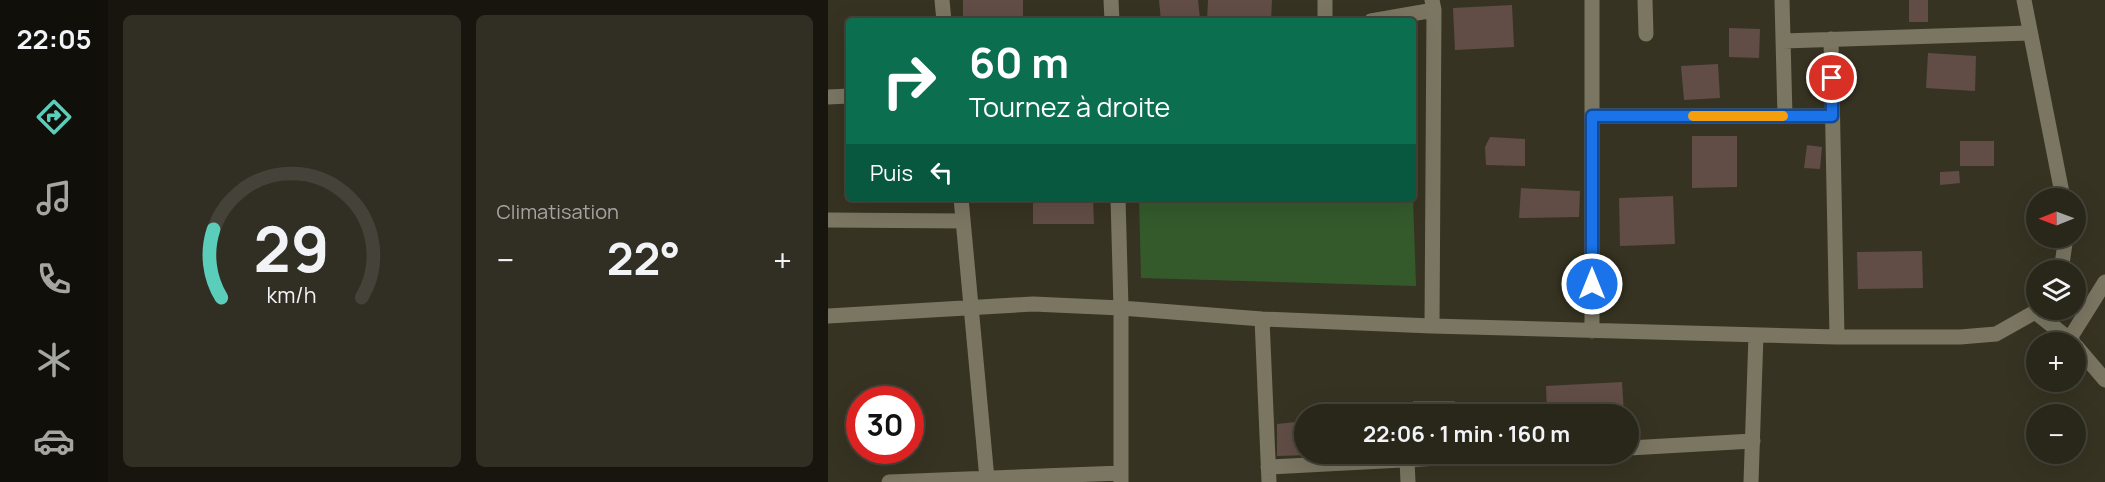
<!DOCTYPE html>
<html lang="fr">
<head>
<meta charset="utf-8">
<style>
	:root { --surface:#29261a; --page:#312e23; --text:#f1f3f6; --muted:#a5a5a2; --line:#454339; --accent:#5bcebb }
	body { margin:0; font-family:Manrope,sans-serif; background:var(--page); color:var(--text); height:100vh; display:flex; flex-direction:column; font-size:22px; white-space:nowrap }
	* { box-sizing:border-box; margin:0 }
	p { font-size:20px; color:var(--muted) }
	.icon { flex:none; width:33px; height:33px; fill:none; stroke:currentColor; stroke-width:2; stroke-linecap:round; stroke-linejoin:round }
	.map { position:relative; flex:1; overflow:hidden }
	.drawer { display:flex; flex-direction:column; gap:15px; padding:15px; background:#17150e; width:720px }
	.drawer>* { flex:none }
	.hud { position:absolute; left:18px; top:18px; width:570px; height:183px; border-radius:6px; box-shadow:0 6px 24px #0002,0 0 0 2px var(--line); background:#0b6e4f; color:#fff; overflow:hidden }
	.needle { width:39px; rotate:269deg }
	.buttons { position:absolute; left:1198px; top:188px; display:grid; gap:12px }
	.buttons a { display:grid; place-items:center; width:60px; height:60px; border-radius:50%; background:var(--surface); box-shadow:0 6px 24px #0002,0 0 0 2px var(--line); font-size:30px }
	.speed { position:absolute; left:18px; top:386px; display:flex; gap:12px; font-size:30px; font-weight:700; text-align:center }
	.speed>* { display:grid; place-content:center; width:78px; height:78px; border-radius:50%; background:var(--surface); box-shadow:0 6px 24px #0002,0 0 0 2px var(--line); line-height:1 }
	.speed .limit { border:9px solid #d22; background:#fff; color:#111 }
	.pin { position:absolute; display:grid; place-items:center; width:51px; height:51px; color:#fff; margin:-26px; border:3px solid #fff; border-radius:50%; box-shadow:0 2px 6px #0007 }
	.me { position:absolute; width:66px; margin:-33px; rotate:0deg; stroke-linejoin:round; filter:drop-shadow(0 0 4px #0008) }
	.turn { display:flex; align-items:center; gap:21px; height:126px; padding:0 24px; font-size:27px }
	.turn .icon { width:78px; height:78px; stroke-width:2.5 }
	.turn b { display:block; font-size:42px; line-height:51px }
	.then { display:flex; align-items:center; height:57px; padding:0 24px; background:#0003; gap:12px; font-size:22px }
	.big { font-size:45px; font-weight:700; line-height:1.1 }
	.drawer .tile { flex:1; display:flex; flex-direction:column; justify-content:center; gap:9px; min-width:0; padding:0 21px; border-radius:9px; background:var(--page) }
	.drawer .dial { align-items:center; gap:0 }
	.dial svg { height:156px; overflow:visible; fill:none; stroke:var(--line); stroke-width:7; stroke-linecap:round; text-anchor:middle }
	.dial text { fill:var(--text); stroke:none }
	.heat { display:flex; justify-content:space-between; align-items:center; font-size:33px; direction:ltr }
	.drawer .tiles { flex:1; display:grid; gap:15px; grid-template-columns:repeat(2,1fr) }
	.trip { position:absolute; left:466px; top:404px; width:345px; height:60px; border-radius:30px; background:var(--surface); box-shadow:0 6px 24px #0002,0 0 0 2px var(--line); font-weight:700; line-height:60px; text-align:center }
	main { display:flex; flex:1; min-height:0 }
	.tabs { display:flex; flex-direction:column; width:108px; justify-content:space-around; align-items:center; background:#100f0a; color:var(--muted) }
	.tabs .icon { width:42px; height:42px }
	.tabs .selected { color:var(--accent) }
	.tabs b { font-size:27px; color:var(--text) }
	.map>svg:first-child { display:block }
	.green { fill:#345a2c }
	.building { fill:#614d46 }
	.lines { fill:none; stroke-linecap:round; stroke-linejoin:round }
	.minor { stroke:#7a7662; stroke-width:15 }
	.route-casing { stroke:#114b97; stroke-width:15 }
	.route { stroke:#1a73e8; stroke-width:10 }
	.slow { stroke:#f59e0b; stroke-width:10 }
</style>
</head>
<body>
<main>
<nav class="tabs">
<b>22:05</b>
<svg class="icon selected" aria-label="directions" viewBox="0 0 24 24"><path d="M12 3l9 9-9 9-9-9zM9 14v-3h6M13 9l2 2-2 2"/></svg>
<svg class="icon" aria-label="music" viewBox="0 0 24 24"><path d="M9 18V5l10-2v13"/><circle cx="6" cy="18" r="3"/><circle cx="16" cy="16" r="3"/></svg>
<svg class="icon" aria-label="phone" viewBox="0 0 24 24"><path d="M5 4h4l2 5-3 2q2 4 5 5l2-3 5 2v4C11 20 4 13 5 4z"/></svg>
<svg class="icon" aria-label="climate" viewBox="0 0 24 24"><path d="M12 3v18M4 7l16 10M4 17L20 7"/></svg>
<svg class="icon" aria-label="car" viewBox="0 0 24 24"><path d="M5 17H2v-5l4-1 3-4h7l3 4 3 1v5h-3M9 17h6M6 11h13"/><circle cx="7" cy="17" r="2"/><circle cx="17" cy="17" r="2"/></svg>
</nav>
<section class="drawer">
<div class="tiles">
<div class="tile dial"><svg viewBox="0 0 100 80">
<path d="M14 69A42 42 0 1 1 86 69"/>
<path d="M14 69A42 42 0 0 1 10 34" stroke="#5bcebb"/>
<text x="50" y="56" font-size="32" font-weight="700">29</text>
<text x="50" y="72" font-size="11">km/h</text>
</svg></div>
<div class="tile"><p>Climatisation</p>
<div class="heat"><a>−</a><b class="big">22°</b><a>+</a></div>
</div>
</div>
</section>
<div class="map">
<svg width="1277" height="482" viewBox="0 0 1277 482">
	<rect width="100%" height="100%" fill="#373322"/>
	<path class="green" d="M 311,198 L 585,198 L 588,286 L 313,278 Z"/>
	<path class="building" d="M 135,0 L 195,0 L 195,21 L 135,21 Z
		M 331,0 L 370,0 L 372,19 L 333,21 Z
		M 380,0 L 444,0 L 443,21 L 379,21 Z
		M 1081,0 L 1100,0 L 1100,22 L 1081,22 Z
		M 684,5 L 686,47 L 627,50 L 625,8 Z
		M 901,28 L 932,29 L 931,58 L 901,57 Z
		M 1100,53 L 1148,56 L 1147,91 L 1098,88 Z
		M 890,64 L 892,98 L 856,100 L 853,66 Z
		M 864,136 L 909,136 L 909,187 L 864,188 Z
		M 662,137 L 697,139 L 697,166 L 658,165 L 657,147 Z
		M 1132,141 L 1166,141 L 1166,166 L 1132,166 Z
		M 979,145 L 994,147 L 992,169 L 976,168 Z
		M 1131,171 L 1132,183 L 1112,185 L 1112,172 Z
		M 693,188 L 752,191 L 751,217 L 691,218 Z
		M 845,196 L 847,244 L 792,246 L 791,198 Z
		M 205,198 L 265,198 L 266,224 L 205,224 Z
		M 1094,251 L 1095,288 L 1030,289 L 1029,252 Z
		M 794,382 L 796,414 L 719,414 L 718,386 Z
		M 585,401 L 627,401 L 628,414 L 585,414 Z
		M 477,421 L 477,453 L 482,453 L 482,455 L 449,456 L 449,424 Z"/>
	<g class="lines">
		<path class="minor" d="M 114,0 L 116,21
			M 283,0 L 284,21
			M 497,0 L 497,21
			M 817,0 L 818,34
			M 954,0 L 957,116
			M 1196,0 L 1235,198
			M 543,21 L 606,10
			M 1003,39 L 1009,337
			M 955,41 L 1201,33
			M 0,97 L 21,96
			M 764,116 L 1004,116
			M 133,198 L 159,479
			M 290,198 L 293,308 L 293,482
			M 0,220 L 135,221
			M 1231,270 L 1234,264 L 1238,237
			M 1207,312 L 1245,342
			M 0,316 L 205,304 L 293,308 L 434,319 L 604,326 L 1009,337 L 1132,337 L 1168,334 L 1207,312 L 1209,308
			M 434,319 L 441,482
			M 604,326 L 606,10 L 604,0
			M 764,331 L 764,0
			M 1242,338 L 1277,282
			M 1248,346 L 1277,380
			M 801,448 L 925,441
			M 579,460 L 580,482
			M 440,467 L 707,453
			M 61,482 L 293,473
			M 923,482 L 928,335"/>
	</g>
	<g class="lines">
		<g class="route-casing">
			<path id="route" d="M 764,284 L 764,116 L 1004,116 L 1004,78"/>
		</g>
		<use href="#route" class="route"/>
		<path class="slow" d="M 865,116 L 955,116"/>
	</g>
</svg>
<div class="buttons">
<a><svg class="needle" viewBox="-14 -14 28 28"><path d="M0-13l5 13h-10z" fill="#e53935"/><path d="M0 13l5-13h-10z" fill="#a5a5a2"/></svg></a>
<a><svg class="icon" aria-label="layers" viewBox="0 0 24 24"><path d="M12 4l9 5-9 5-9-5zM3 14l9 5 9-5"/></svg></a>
<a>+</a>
<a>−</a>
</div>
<div class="speed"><div class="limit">30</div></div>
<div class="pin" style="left:1004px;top:78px;background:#d93025"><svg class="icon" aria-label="arrive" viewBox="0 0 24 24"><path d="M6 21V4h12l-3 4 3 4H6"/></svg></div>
<svg class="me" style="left:764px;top:284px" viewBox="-20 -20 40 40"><circle r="17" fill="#1a73e8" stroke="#fff" stroke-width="3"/><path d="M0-11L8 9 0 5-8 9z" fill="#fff"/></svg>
<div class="trip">22:06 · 1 min · 160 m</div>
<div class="hud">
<div class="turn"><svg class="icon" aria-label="right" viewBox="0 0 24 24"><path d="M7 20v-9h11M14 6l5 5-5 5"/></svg><div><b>60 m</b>Tournez à droite</div></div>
<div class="then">Puis<svg class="icon" aria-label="left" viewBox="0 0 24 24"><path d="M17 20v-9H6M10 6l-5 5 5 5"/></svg></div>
</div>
</div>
</main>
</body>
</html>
